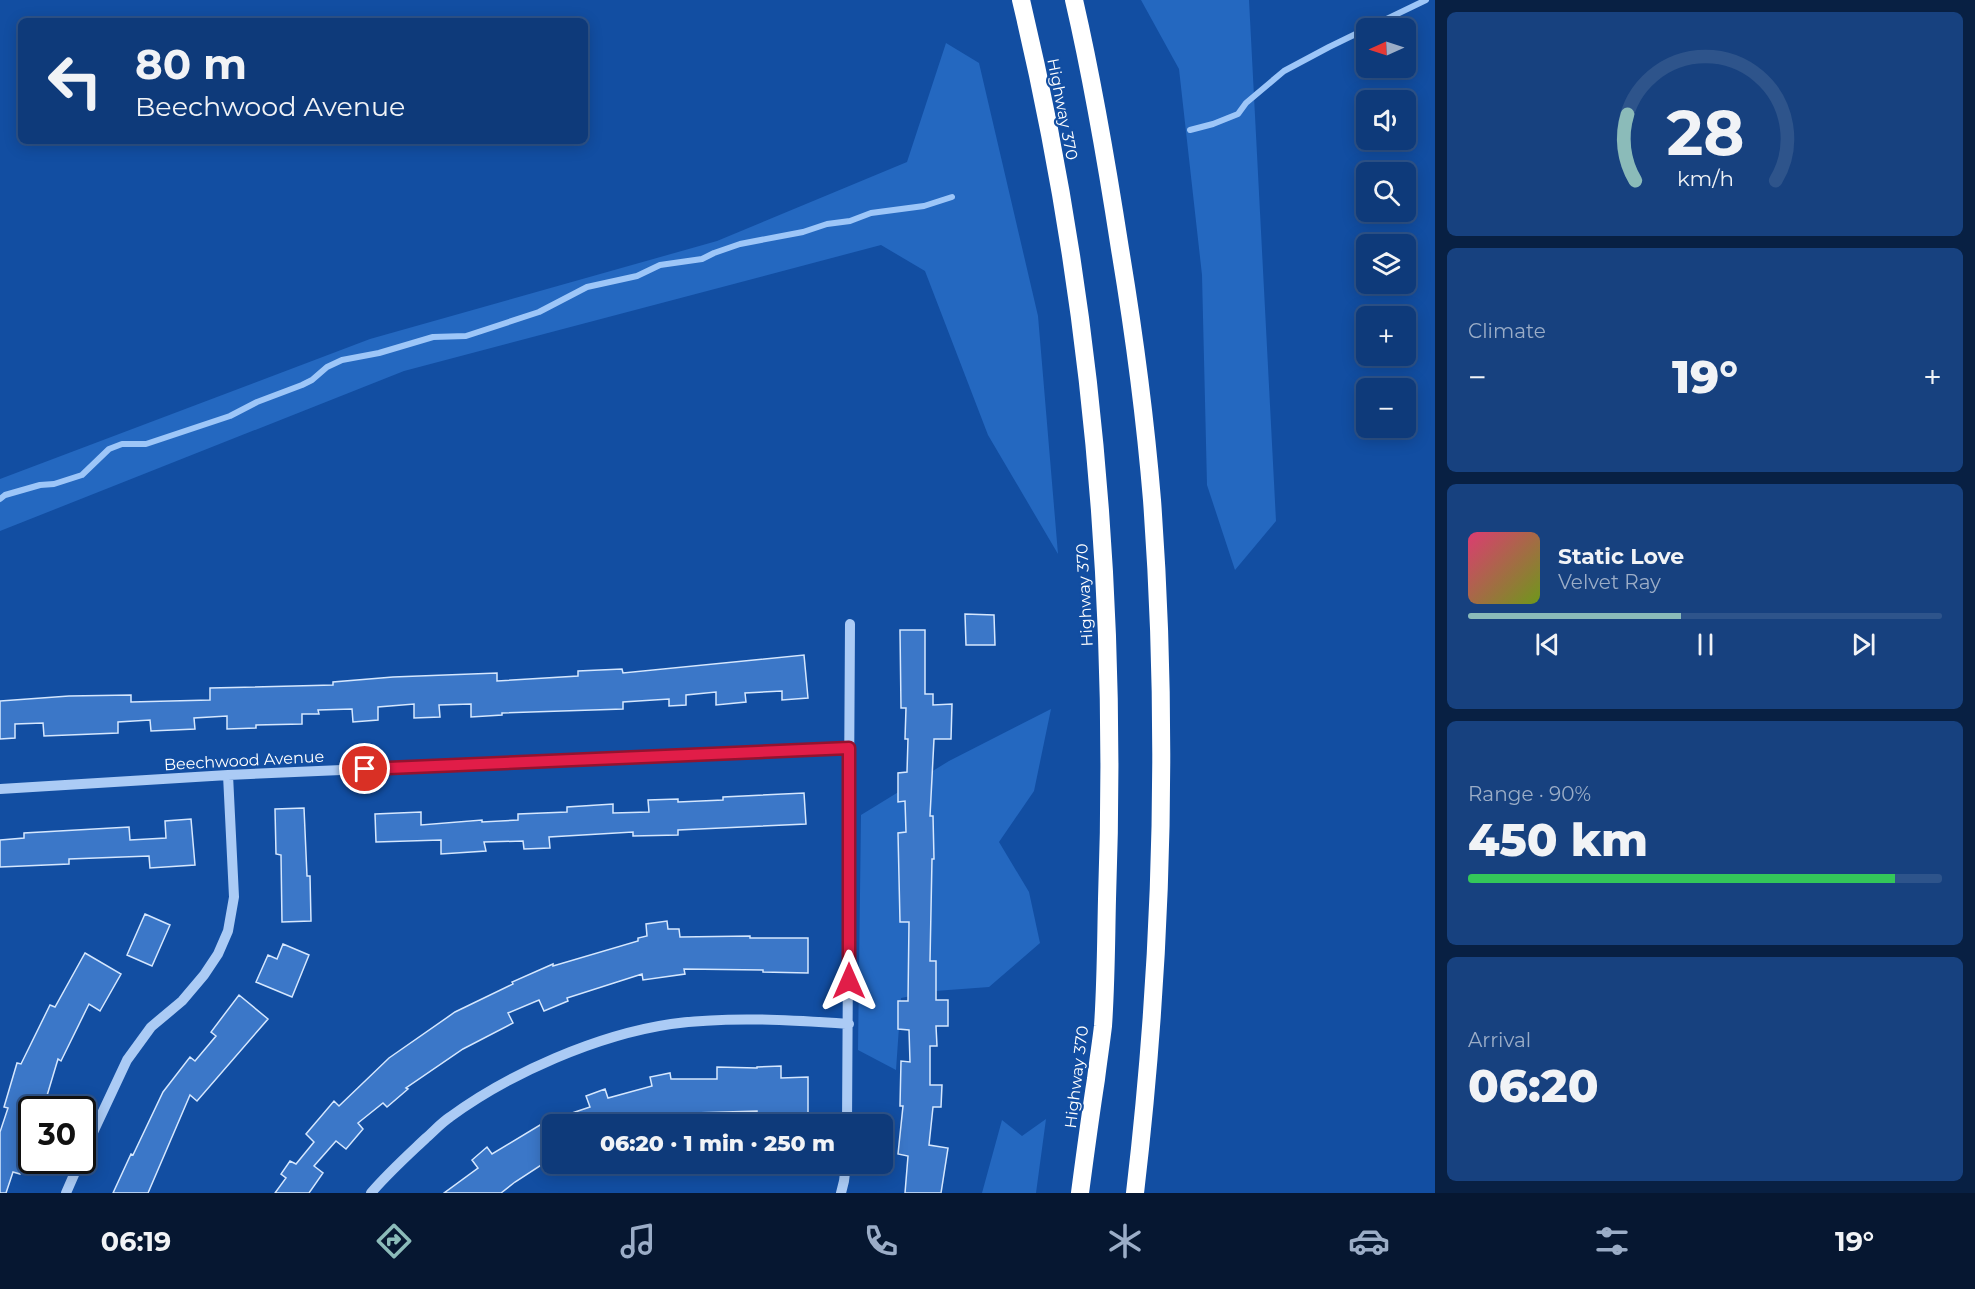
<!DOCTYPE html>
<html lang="en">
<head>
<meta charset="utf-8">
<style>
	:root { --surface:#0e3a7a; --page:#17417f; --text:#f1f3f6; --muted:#9badc7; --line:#2e548b; --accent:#8bbbb9 }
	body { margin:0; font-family:Montserrat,sans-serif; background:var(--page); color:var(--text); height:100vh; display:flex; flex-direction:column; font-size:22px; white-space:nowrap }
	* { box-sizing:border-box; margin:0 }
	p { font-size:20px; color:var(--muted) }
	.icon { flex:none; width:33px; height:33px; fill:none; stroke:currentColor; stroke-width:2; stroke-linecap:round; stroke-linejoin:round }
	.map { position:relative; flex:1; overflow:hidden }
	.sheet { display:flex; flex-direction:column; gap:12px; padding:12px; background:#082043; width:540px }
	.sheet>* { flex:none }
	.hud { position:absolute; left:18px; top:18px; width:570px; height:126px; border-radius:9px; box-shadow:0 3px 15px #0003,0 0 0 2px var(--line); background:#0e3a7a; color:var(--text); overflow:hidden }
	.needle { width:39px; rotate:267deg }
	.tools { position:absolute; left:1356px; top:18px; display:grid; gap:12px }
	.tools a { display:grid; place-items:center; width:60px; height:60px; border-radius:9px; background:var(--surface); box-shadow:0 3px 15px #0003,0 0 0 2px var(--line); font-size:30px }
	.speed { position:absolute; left:18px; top:1096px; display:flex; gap:12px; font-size:30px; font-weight:700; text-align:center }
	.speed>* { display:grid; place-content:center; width:78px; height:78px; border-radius:50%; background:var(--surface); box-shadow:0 3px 15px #0003,0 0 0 2px var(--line); line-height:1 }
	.speed .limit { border:3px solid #111; border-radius:9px; background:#fff; color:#111 }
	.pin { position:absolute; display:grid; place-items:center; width:51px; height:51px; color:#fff; margin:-26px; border:3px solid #fff; border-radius:50%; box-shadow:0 2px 6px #0007 }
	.me { position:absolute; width:66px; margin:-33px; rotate:0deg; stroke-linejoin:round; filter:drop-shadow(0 0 4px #0008) }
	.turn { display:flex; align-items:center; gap:21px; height:126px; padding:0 18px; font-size:27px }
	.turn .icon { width:78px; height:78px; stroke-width:2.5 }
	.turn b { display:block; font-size:42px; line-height:51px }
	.big { font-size:45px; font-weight:800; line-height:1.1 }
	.sheet .widget { flex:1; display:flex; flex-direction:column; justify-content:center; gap:9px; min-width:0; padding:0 21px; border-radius:9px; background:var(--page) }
	.sheet .dial { align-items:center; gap:0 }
	.dial svg { height:156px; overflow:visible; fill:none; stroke:var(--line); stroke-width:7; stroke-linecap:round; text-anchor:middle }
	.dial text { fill:var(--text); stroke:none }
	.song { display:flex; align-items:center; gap:18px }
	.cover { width:72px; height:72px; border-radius:9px; background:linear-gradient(135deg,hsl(340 70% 55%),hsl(80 70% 35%)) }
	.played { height:6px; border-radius:3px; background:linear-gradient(90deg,var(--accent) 45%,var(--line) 45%) }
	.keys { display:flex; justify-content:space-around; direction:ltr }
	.heat { display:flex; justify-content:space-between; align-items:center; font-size:33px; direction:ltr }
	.charge { height:9px; border-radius:4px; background:linear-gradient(90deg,#34c759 90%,var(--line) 0) }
	.trip { position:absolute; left:542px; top:1114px; width:351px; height:60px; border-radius:9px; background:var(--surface); box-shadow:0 3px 15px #0003,0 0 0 2px var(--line); font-weight:800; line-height:60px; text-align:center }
	.dock { display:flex; height:96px; justify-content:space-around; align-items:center; background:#061731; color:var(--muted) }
	.dock .icon { width:42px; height:42px }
	.dock .selected { color:var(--accent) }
	.dock b { font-size:27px; color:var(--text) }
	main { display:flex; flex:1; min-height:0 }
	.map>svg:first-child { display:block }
	.green { fill:#2468c0 }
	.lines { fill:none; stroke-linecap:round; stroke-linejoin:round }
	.stream { stroke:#9dc6f8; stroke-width:6 }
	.building { fill:#3b77c8; stroke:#d5e7fe; stroke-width:1.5 }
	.minor { stroke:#abcbf5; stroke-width:10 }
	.highway { stroke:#fff; stroke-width:18 }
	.route-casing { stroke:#92132f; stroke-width:15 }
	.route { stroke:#e11d48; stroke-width:10 }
	.labels { text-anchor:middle; stroke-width:4.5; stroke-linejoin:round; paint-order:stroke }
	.street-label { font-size:16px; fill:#fff; stroke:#124ea2 }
</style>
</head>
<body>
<main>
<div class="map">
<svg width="1435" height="1193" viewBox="0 0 1435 1193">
	<rect width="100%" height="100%" fill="#124ea2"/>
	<path class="green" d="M 1141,0 L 1249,0 L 1276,521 L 1235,570 L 1207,485 L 1202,275 L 1179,69 Z
		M 946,43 L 979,63 L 1038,316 L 1058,554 L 988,435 L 925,271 L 881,245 L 404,371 L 0,531 L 0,479 L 370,339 L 717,241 L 907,162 Z
		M 1051,709 L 1034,791 L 999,842 L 1029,892 L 1040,943 L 989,987 L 935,991 L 901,998 L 896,1070 L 858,1050 L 861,815 L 949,761 Z
		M 1046,1119 L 1036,1193 L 982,1193 L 1002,1120 L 1022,1136 Z"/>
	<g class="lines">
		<path class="stream" d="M 1368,28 L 1426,0
			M 1190,130 L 1213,124 L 1238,114 L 1246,103 L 1284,71 L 1329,47 L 1366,29
			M 0,499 L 5,495 L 40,485 L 54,484 L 82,475 L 109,449 L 122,444 L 146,444 L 230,416 L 257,402 L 302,385 L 312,380 L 327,367 L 342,360 L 379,353 L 433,337 L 466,336 L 539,312 L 587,287 L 637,276 L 660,265 L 702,259 L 714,253 L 740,244 L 803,232 L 827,224 L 850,221 L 871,213 L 924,206 L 952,197"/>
	</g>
	<path class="building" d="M 965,614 L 994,615 L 995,645 L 966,645 Z
		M 900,630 L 925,630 L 925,694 L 933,694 L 933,705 L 952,704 L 951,739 L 934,739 L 930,816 L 933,816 L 934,859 L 932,859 L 930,961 L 936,961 L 936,1000 L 948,1000 L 948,1026 L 936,1026 L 937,1046 L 930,1046 L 930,1085 L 942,1085 L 941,1107 L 933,1107 L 929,1145 L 948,1148 L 941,1193 L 905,1193 L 908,1156 L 898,1154 L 903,1106 L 900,1106 L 901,1061 L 910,1062 L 909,1030 L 898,1029 L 898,1001 L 908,1001 L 909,922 L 900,922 L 898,833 L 906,832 L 905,801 L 898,802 L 898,773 L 907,772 L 908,739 L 905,739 L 906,708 L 901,708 Z
		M 804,655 L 808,698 L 782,700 L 782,691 L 745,693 L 746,702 L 716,705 L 716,692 L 686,695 L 686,705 L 669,706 L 669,699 L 623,702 L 623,709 L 502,713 L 502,715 L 471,717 L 471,704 L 439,705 L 440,717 L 414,718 L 414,704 L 378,707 L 378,720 L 353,722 L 352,709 L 318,710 L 319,714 L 302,714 L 302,724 L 256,725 L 256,728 L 227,729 L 227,716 L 194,718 L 195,729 L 151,731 L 150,720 L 118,722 L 118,733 L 44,736 L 43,723 L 15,724 L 15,738 L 0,739 L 0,701 L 69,696 L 131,695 L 131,702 L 210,700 L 210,688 L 333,685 L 333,682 L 393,677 L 497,673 L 497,681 L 578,676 L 578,671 L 622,669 L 623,673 Z
		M 804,793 L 806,824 L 678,830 L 678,835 L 633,836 L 633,832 L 549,837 L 550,848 L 524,849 L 523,841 L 484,842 L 486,851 L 441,854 L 441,840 L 376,842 L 375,814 L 421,812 L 421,825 L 482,820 L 482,822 L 518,820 L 518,814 L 567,812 L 567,807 L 613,804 L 613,813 L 649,812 L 648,800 L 678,799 L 678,802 L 723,800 L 723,797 Z
		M 304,808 L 307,876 L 310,876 L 311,921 L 282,922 L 281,855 L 276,854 L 275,809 Z
		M 191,819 L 195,865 L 150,868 L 149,856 L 69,859 L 69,864 L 0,867 L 0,840 L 24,838 L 24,833 L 129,827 L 130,840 L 166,838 L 165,821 Z
		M 145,914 L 170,925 L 152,966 L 127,955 Z
		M 667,921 L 668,929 L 679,929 L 680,937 L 750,936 L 750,938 L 808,938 L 808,973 L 763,972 L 763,970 L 684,969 L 685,974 L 643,980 L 642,974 L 567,998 L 568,1001 L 544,1011 L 539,1000 L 508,1013 L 513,1023 L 463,1049 L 406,1088 L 408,1089 L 387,1107 L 383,1103 L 358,1123 L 363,1129 L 346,1149 L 336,1141 L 314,1166 L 323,1173 L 309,1193 L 275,1193 L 286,1178 L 281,1174 L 290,1161 L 296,1164 L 314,1142 L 306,1134 L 334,1101 L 339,1106 L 389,1058 L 455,1012 L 513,984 L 512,982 L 553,964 L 553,966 L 638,941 L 638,938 L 647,936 L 646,924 Z
		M 283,944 L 309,955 L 292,997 L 256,982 L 268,955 L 277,959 Z
		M 85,953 L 121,974 L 100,1011 L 89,1004 L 61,1061 L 58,1059 L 46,1099 L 36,1096 L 26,1131 L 32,1133 L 32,1140 L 20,1174 L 13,1172 L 6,1193 L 0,1193 L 0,1132 L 8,1108 L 4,1107 L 17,1063 L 21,1064 L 50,1005 L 55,1007 Z
		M 239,995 L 268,1019 L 197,1101 L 190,1095 L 148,1193 L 113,1193 L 131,1154 L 133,1155 L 163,1092 L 190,1057 L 195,1061 L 216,1036 L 211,1032 Z
		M 781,1066 L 781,1078 L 808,1077 L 808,1114 L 757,1113 L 757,1111 L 693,1113 L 640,1125 L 552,1125 L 552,1158 L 515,1182 L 501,1193 L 444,1193 L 478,1168 L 472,1160 L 487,1147 L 492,1154 L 545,1122 L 590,1107 L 586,1096 L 605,1089 L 608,1098 L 652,1086 L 650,1077 L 670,1073 L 671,1079 L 717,1079 L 717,1067 L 757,1068 L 757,1067 Z"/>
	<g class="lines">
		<path class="minor" d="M 0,789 L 228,775 L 849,748
			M 847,1125 L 850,624
			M 82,1156 L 127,1060 L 151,1027 L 182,1001 L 204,975 L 218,954 L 228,931 L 234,897 L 228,775
			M 66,1193 L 80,1161
			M 371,1193 C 388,1173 407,1156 426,1138 C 434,1131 441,1123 450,1117 C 510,1073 597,1035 671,1024 C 728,1016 792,1020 849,1024
			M 841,1193 L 844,1181 L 846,1164"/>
		<path class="highway" d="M 1021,0 C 1091,293 1118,598 1107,899 C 1106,941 1106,983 1103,1026 C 1101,1043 1098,1062 1096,1079 C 1090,1117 1085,1155 1080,1193
			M 1074,0 C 1093,82 1107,165 1120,249 C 1134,333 1145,416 1152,500 C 1169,731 1162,964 1135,1193"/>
	</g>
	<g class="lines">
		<g class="route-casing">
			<path id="route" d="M 365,769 L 849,748 L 849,981"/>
		</g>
		<use href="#route" class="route"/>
	</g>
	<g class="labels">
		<g class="street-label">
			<text transform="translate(1063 109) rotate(79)" y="6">Highway 370</text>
			<text transform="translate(1084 595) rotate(-93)" y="6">Highway 370</text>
			<text transform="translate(244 760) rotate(-3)" y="6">Beechwood Avenue</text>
			<text transform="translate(1076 1077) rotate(-83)" y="6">Highway 370</text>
		</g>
	</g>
</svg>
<div class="tools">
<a><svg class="needle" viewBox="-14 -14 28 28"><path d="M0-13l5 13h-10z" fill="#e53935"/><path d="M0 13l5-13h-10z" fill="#9badc7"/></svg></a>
<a><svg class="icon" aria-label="sound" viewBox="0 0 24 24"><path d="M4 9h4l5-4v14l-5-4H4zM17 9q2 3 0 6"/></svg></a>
<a><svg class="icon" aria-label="search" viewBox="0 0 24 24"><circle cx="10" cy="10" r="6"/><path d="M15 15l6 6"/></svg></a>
<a><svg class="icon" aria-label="layers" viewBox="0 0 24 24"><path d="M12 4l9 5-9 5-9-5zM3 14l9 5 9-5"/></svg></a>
<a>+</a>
<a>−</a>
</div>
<div class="speed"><div class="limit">30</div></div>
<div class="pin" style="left:365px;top:769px;background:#d93025"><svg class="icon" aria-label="arrive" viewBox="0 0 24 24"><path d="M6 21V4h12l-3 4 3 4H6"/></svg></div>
<svg class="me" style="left:849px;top:981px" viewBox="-20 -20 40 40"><path d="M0-17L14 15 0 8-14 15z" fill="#e11d48" stroke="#fff" stroke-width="4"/></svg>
<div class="trip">06:20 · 1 min · 250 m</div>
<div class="hud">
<div class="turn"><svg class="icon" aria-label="left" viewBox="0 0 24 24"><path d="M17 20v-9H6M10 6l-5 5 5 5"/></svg><div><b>80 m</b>Beechwood Avenue</div></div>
</div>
</div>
<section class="sheet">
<div class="widget dial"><svg viewBox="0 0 100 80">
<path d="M14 69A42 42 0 1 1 86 69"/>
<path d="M14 69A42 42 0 0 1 10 35" stroke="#8bbbb9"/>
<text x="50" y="56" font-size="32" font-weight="700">28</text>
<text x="50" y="72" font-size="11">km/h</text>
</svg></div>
<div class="widget"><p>Climate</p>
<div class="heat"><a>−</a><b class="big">19°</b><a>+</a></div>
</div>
<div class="widget">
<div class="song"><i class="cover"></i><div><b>Static Love</b><p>Velvet Ray</p></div></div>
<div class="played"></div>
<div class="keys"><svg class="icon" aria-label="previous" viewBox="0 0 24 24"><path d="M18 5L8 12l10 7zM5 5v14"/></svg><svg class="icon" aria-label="pause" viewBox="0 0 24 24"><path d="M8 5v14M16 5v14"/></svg><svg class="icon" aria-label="next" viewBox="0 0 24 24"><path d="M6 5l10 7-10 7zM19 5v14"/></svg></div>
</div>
<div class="widget"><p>Range · 90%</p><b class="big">450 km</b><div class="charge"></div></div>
<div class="widget"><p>Arrival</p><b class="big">06:20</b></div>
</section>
</main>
<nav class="dock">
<b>06:19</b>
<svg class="icon selected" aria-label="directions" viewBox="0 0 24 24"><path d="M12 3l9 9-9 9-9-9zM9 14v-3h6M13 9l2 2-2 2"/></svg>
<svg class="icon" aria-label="music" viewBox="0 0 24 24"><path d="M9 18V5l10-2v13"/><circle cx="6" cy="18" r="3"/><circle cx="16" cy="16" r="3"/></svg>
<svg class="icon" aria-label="phone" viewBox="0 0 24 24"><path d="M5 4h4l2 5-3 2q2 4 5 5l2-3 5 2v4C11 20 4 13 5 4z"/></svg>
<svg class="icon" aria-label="climate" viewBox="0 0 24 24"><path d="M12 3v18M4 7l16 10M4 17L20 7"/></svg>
<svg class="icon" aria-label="car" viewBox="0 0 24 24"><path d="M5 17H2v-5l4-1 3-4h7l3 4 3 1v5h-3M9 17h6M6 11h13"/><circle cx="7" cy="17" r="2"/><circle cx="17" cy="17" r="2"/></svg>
<svg class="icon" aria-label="filters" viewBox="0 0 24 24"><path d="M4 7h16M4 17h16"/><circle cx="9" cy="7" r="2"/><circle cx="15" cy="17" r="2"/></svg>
<b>19°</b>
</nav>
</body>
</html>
